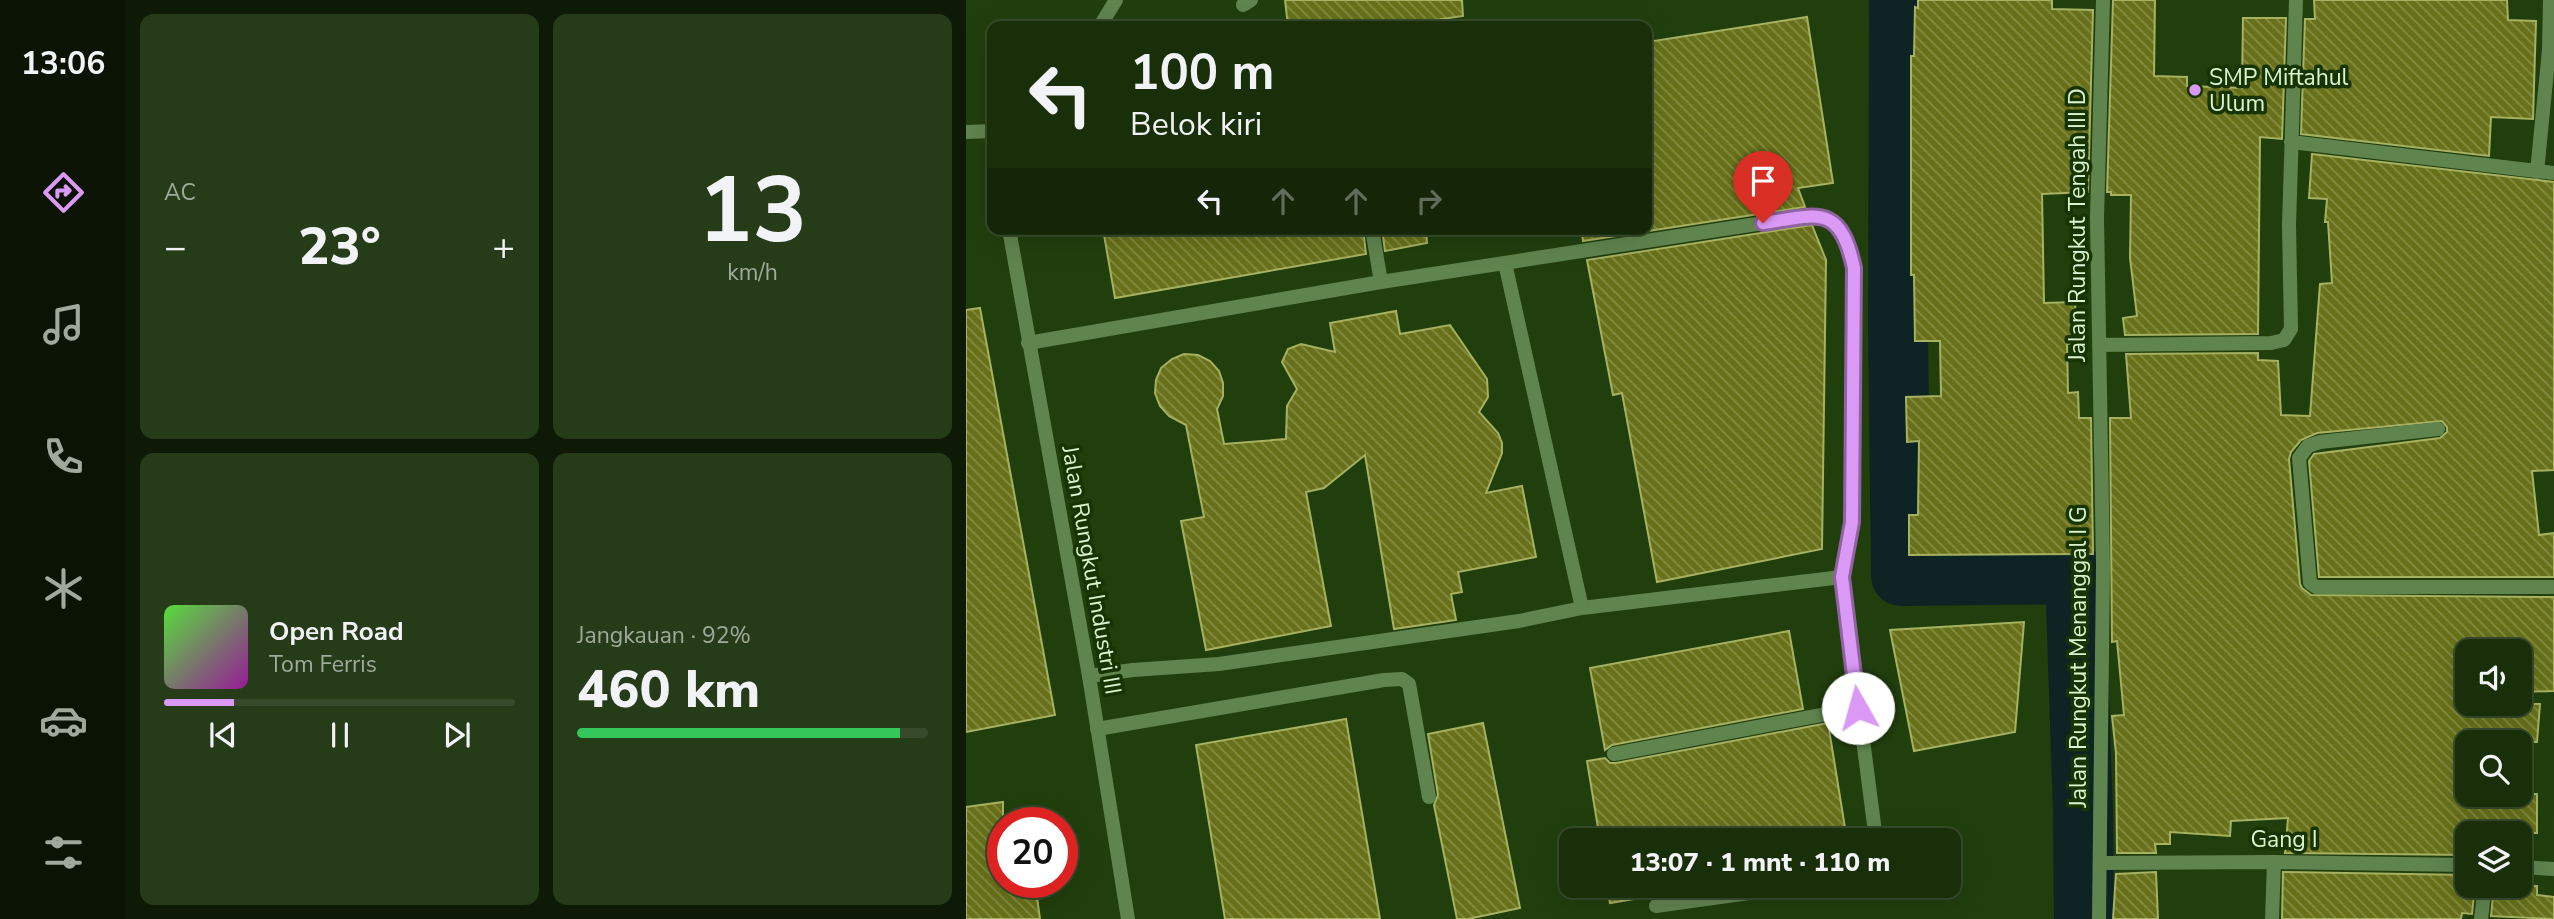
<!DOCTYPE html>
<html lang="id">
<head>
<meta charset="utf-8">
<style>
	:root { --surface:#192f0a; --page:#263b18; --text:#f1f3f6; --muted:#9fa99c; --line:#374a2b; --accent:#db99f6 }
	body { margin:0; font-family:"Nunito Sans",sans-serif; background:var(--page); color:var(--text); height:100vh; display:flex; flex-direction:column; font-size:26px; white-space:nowrap }
	* { box-sizing:border-box; margin:0 }
	p { font-size:23px; color:var(--muted) }
	.icon { flex:none; width:38px; height:38px; fill:none; stroke:currentColor; stroke-width:2; stroke-linecap:round; stroke-linejoin:round }
	.map { position:relative; flex:1; overflow:hidden }
	.drawer { display:flex; flex-direction:column; gap:14px; padding:14px; background:#0e1a06; width:840px }
	.drawer>* { flex:none }
	.top-card { position:absolute; left:21px; top:21px; width:665px; height:214px; border-radius:14px; box-shadow:0 7px 28px #0002,0 0 0 2px var(--line); background:#192f0a; color:var(--text); overflow:hidden }
	.tools { position:absolute; left:1489px; top:639px; display:grid; gap:14px }
	.tools a { display:grid; place-items:center; width:77px; height:77px; border-radius:14px; background:var(--surface); box-shadow:0 7px 28px #0002,0 0 0 2px var(--line); font-size:35px }
	.speed { position:absolute; left:21px; top:807px; display:flex; gap:14px; font-size:35px; font-weight:700; text-align:center }
	.speed>* { display:grid; place-content:center; width:91px; height:91px; border-radius:50%; background:var(--surface); box-shadow:0 7px 28px #0002,0 0 0 2px var(--line); line-height:1 }
	.speed .limit { border:10px solid #d22; background:#fff; color:#111 }
	.pin { position:absolute; display:grid; place-items:center; width:60px; height:60px; color:#fff; margin:-72px -30px; border-radius:50% 50% 50% 0; rotate:-45deg; box-shadow:0 0 7px #0007 }
	.pin .icon { rotate:45deg }
	.me { position:absolute; width:77px; margin:-38px; rotate:353deg; stroke-linejoin:round; filter:drop-shadow(0 0 5px #0008) }
	.turn { display:flex; align-items:center; gap:24px; height:147px; padding:0 28px; font-size:32px }
	.turn .icon { width:91px; height:91px; stroke-width:2.5 }
	.turn b { display:block; font-size:49px; line-height:60px }
	.lanes { display:flex; align-items:center; height:66px; padding:0 28px; background:#0003; justify-content:center; gap:35px; direction:ltr }
	.lanes .off { opacity:.35 }
	.big { font-size:52px; font-weight:800; line-height:1.1 }
	.drawer .tile { flex:1; display:flex; flex-direction:column; justify-content:center; gap:10px; min-width:0; padding:0 24px; border-radius:14px; background:var(--page) }
	.drawer .dial { align-items:center; gap:0 }
	.dial b { font-size:91px; line-height:1 }
	.song { display:flex; align-items:center; gap:21px }
	.cover { width:84px; height:84px; border-radius:10px; background:linear-gradient(135deg,hsl(110 70% 55%),hsl(300 70% 35%)) }
	.played { height:7px; border-radius:4px; background:linear-gradient(90deg,var(--accent) 20%,var(--line) 20%) }
	.keys { display:flex; justify-content:space-around; direction:ltr }
	.heat { display:flex; justify-content:space-between; align-items:center; font-size:38px; direction:ltr }
	.charge { height:10px; border-radius:5px; background:linear-gradient(90deg,#34c759 92%,var(--line) 0) }
	.drawer .tiles { flex:1; display:grid; gap:14px; grid-template-columns:repeat(2,1fr) }
	.trip { position:absolute; left:593px; top:828px; width:402px; height:70px; border-radius:14px; background:var(--surface); box-shadow:0 7px 28px #0002,0 0 0 2px var(--line); font-weight:800; line-height:70px; text-align:center }
	main { display:flex; flex:1; min-height:0 }
	.tabs { display:flex; flex-direction:column; width:126px; justify-content:space-around; align-items:center; background:#0a1304; color:var(--muted) }
	.tabs .icon { width:49px; height:49px }
	.tabs .current { color:var(--accent) }
	.tabs b { font-size:32px; color:var(--text) }
	.map>svg:first-child { display:block }
	.lines { fill:none; stroke-linecap:round; stroke-linejoin:round }
	.river { stroke:#0e2323; stroke-width:60 }
	.building { fill:url(#building-back-hatch); stroke:#a6b161; stroke-width:2 }
	.service { stroke:#60844e; stroke-width:14 }
	.minor { stroke:#60844e; stroke-width:14 }
	.route-casing { stroke:#8e63a0; stroke-width:18 }
	.route { stroke:#db99f6; stroke-width:12 }
	.poi-dot { fill:#db99f6; stroke:#173502; stroke-width:2.5 }
	.labels { text-anchor:middle; stroke-width:7; stroke-linejoin:round; paint-order:stroke }
	.poi-label { font-size:23px; fill:#dbf3d0; stroke:#173502; text-anchor:start }
	.street-label { font-size:23px; fill:#dbf3d0; stroke:#173502 }
</style>
</head>
<body>
<main>
<nav class="tabs">
<b>13:06</b>
<svg class="icon current" aria-label="directions" viewBox="0 0 24 24"><path d="M12 3l9 9-9 9-9-9zM9 14v-3h6M13 9l2 2-2 2"/></svg>
<svg class="icon" aria-label="music" viewBox="0 0 24 24"><path d="M9 18V5l10-2v13"/><circle cx="6" cy="18" r="3"/><circle cx="16" cy="16" r="3"/></svg>
<svg class="icon" aria-label="phone" viewBox="0 0 24 24"><path d="M5 4h4l2 5-3 2q2 4 5 5l2-3 5 2v4C11 20 4 13 5 4z"/></svg>
<svg class="icon" aria-label="climate" viewBox="0 0 24 24"><path d="M12 3v18M4 7l16 10M4 17L20 7"/></svg>
<svg class="icon" aria-label="car" viewBox="0 0 24 24"><path d="M5 17H2v-5l4-1 3-4h7l3 4 3 1v5h-3M9 17h6M6 11h13"/><circle cx="7" cy="17" r="2"/><circle cx="17" cy="17" r="2"/></svg>
<svg class="icon" aria-label="filters" viewBox="0 0 24 24"><path d="M4 7h16M4 17h16"/><circle cx="9" cy="7" r="2"/><circle cx="15" cy="17" r="2"/></svg>
</nav>
<section class="drawer">
<div class="tiles">
<div class="tile"><p>AC</p>
<div class="heat"><a>−</a><b class="big">23°</b><a>+</a></div>
</div>
<div class="tile dial"><b>13</b><p>km/h</p></div>
<div class="tile">
<div class="song"><i class="cover"></i><div><b>Open Road</b><p>Tom Ferris</p></div></div>
<div class="played"></div>
<div class="keys"><svg class="icon" aria-label="previous" viewBox="0 0 24 24"><path d="M18 5L8 12l10 7zM5 5v14"/></svg><svg class="icon" aria-label="pause" viewBox="0 0 24 24"><path d="M8 5v14M16 5v14"/></svg><svg class="icon" aria-label="next" viewBox="0 0 24 24"><path d="M6 5l10 7-10 7zM19 5v14"/></svg></div>
</div>
<div class="tile"><p>Jangkauan · 92%</p><b class="big">460 km</b><div class="charge"></div></div>
</div>
</section>
<div class="map">
<svg width="1588" height="919" viewBox="0 0 1588 919">
	<defs>
		<pattern id="building-back-hatch" width="6" height="6" patternUnits="userSpaceOnUse" patternTransform="scale(1.75)"><rect width="6" height="6" fill="#687119"/><path d="M-1 5l2 2M0 0l6 6M5-1l2 2" fill="none" stroke="#848d44"/></pattern>
	</defs>
	<rect width="100%" height="100%" fill="#213f0d"/>
	<g class="lines">
		<path class="river" d="M 933,0 L 932,328 L 935,576 L 1109,574 L 1117,813 L 1118,919"/>
	</g>
	<path class="building" d="M 319,0 L 496,0 L 497,16 L 427,26 L 322,26 Z
		M 952,0 L 1086,0 L 1086,9 L 1127,10 L 1122,192 L 1076,194 L 1078,303 L 1109,302 L 1111,342 L 1101,344 L 1102,393 L 1112,392 L 1113,418 L 1125,418 L 1127,554 L 943,555 L 943,515 L 952,515 L 953,441 L 941,442 L 940,397 L 975,396 L 974,341 L 949,341 L 948,275 L 945,275 L 945,56 L 948,56 L 949,7 L 952,8 Z
		M 1147,0 L 1189,0 L 1188,76 L 1221,77 L 1221,86 L 1276,88 L 1277,18 L 1320,18 L 1316,139 L 1294,137 L 1292,334 L 1159,335 L 1157,318 L 1171,316 L 1164,258 L 1165,195 L 1145,195 L 1145,192 L 1141,192 Z
		M 1348,0 L 1541,0 L 1542,20 L 1570,21 L 1567,119 L 1525,117 L 1523,156 L 1335,134 L 1339,19 L 1349,19 Z
		M 841,17 L 867,183 L 832,188 L 839,207 L 617,241 L 615,229 L 681,229 L 681,42 Z
		M 1346,154 L 1588,182 L 1588,470 L 1566,471 L 1573,535 L 1588,533 L 1588,577 L 1353,577 L 1343,461 L 1348,454 L 1474,438 L 1481,432 L 1481,427 L 1476,421 L 1351,433 L 1335,440 L 1325,452 L 1323,459 L 1334,584 L 1336,588 L 1345,595 L 1588,597 L 1588,691 L 1554,692 L 1554,651 L 1502,651 L 1502,704 L 1574,704 L 1571,742 L 1502,742 L 1502,794 L 1571,794 L 1571,833 L 1502,833 L 1502,855 L 1319,853 L 1322,818 L 1265,821 L 1264,836 L 1204,832 L 1204,844 L 1189,844 L 1190,853 L 1151,853 L 1150,753 L 1146,716 L 1158,715 L 1151,641 L 1146,642 L 1144,418 L 1165,418 L 1160,354 L 1292,353 L 1292,360 L 1312,361 L 1315,415 L 1344,416 L 1354,284 L 1366,283 L 1362,222 L 1359,222 L 1361,199 L 1343,198 Z
		M 846,225 L 860,260 L 856,549 L 691,582 L 656,393 L 647,395 L 621,260 Z
		M 137,229 L 397,229 L 400,254 L 149,298 Z
		M 416,229 L 460,229 L 461,243 L 419,251 Z
		M 14,308 L 89,715 L 0,732 L 0,310 Z
		M 430,311 L 434,334 L 484,325 L 521,379 L 522,397 L 513,412 L 532,433 L 536,443 L 536,453 L 520,493 L 556,486 L 570,557 L 492,572 L 496,592 L 485,594 L 490,620 L 428,629 L 399,455 L 358,488 L 340,492 L 365,626 L 240,650 L 215,521 L 238,517 L 220,425 L 203,416 L 194,406 L 189,393 L 190,380 L 195,368 L 206,359 L 218,354 L 232,355 L 244,361 L 253,371 L 257,383 L 257,396 L 251,409 L 258,444 L 320,439 L 321,406 L 331,389 L 316,362 L 322,349 L 335,344 L 369,352 L 364,323 Z
		M 1058,622 L 1049,732 L 948,751 L 924,630 Z
		M 823,631 L 837,709 L 646,745 L 639,750 L 624,668 Z
		M 380,719 L 414,919 L 259,919 L 230,745 Z
		M 517,723 L 554,908 L 502,919 L 491,919 L 468,805 L 472,795 L 462,734 Z
		M 862,723 L 881,840 L 634,840 L 621,761 L 639,758 L 644,763 L 650,763 Z
		M 37,802 L 37,882 L 69,882 L 74,919 L 0,919 L 0,807 Z
		M 1190,872 L 1192,919 L 1147,919 L 1150,874 Z
		M 1317,872 L 1502,875 L 1502,886 L 1509,886 L 1506,914 L 1496,913 L 1495,919 L 1316,919 Z
		M 641,886 L 744,886 L 644,903 Z
		M 1528,886 L 1571,886 L 1571,895 L 1588,897 L 1588,919 L 1525,916 Z"/>
	<g class="lines">
		<path class="service" d="M 277,5 L 285,0
			M 406,229 L 415,282
			M 539,263 L 616,608
			M 62,343 L 415,282 L 849,215 C 878,221 882,243 888,268 L 886,522 L 876,577 L 910,840
			M 123,676 L 167,670 L 253,664 L 553,621 L 616,608 L 876,577
			M 131,729 L 418,680 L 436,679 L 443,684 L 463,797
			M 648,754 L 892,708
			M 690,906 L 834,886"/>
		<path class="minor" d="M 134,26 L 150,0
			M 0,132 L 26,131
			M 1325,142 L 1588,173
			M 1571,172 L 1583,50 L 1584,0
			M 43,229 L 123,676 L 162,919
			M 1133,345 L 1305,343 L 1318,340 L 1325,329 L 1323,225 L 1330,0
			M 1472,429 L 1354,442 L 1342,446 L 1333,458 L 1344,583 L 1350,587 L 1588,587
			M 1135,863 L 1308,862 L 1502,865
			M 1554,867 L 1588,869
			M 1133,919 L 1137,565 L 1131,218 L 1137,0
			M 1306,919 L 1308,862
			M 1515,919 L 1519,886"/>
	</g>
	<g class="lines">
		<g class="route-casing">
			<path id="route" d="M 797,223 C 852,215 874,203 888,268 L 886,522 L 876,577 L 892,708"/>
		</g>
		<use href="#route" class="route"/>
	</g>
	<circle class="poi-dot" cx="1229" cy="90" r="7"/>
	<g class="labels">
		<g class="poi-label">
			<text x="1243" y="85">SMP Miftahul<tspan x="1243" dy="26">Ulum</tspan></text>
		</g>
		<g class="street-label">
			<text transform="translate(1111 225) rotate(-90)" y="8">Jalan Rungkut Tengah III D</text>
			<text transform="translate(126 570) rotate(80)" y="8">Jalan Rungkut Industri III</text>
			<text transform="translate(1112 657) rotate(-90)" y="8">Jalan Rungkut Menanggal I G</text>
			<text x="1318" y="847">Gang I</text>
		</g>
	</g>
</svg>
<div class="tools">
<a><svg class="icon" aria-label="sound" viewBox="0 0 24 24"><path d="M4 9h4l5-4v14l-5-4H4zM17 9q2 3 0 6"/></svg></a>
<a><svg class="icon" aria-label="search" viewBox="0 0 24 24"><circle cx="10" cy="10" r="6"/><path d="M15 15l6 6"/></svg></a>
<a><svg class="icon" aria-label="layers" viewBox="0 0 24 24"><path d="M12 4l9 5-9 5-9-5zM3 14l9 5 9-5"/></svg></a>
</div>
<div class="speed"><div class="limit">20</div></div>
<div class="pin" style="left:797px;top:223px;background:#d93025"><svg class="icon" aria-label="arrive" viewBox="0 0 24 24"><path d="M6 21V4h12l-3 4 3 4H6"/></svg></div>
<svg class="me" style="left:892px;top:708px" viewBox="-20 -20 40 40"><circle r="19" fill="#fff"/><path d="M0-13L10 11 0 6-10 11z" fill="#db99f6"/></svg>
<div class="trip">13:07 · 1 mnt · 110 m</div>
<div class="top-card">
<div class="turn"><svg class="icon" aria-label="left" viewBox="0 0 24 24"><path d="M17 20v-9H6M10 6l-5 5 5 5"/></svg><div><b>100 m</b>Belok kiri</div></div>
<div class="lanes"><svg class="icon" aria-label="left" viewBox="0 0 24 24"><path d="M17 20v-9H6M10 6l-5 5 5 5"/></svg><svg class="icon off" aria-label="ahead" viewBox="0 0 24 24"><path d="M12 20V5M6 11l6-6 6 6"/></svg><svg class="icon off" aria-label="ahead" viewBox="0 0 24 24"><path d="M12 20V5M6 11l6-6 6 6"/></svg><svg class="icon off" aria-label="right" viewBox="0 0 24 24"><path d="M7 20v-9h11M14 6l5 5-5 5"/></svg></div>
</div>
</div>
</main>
</body>
</html>
